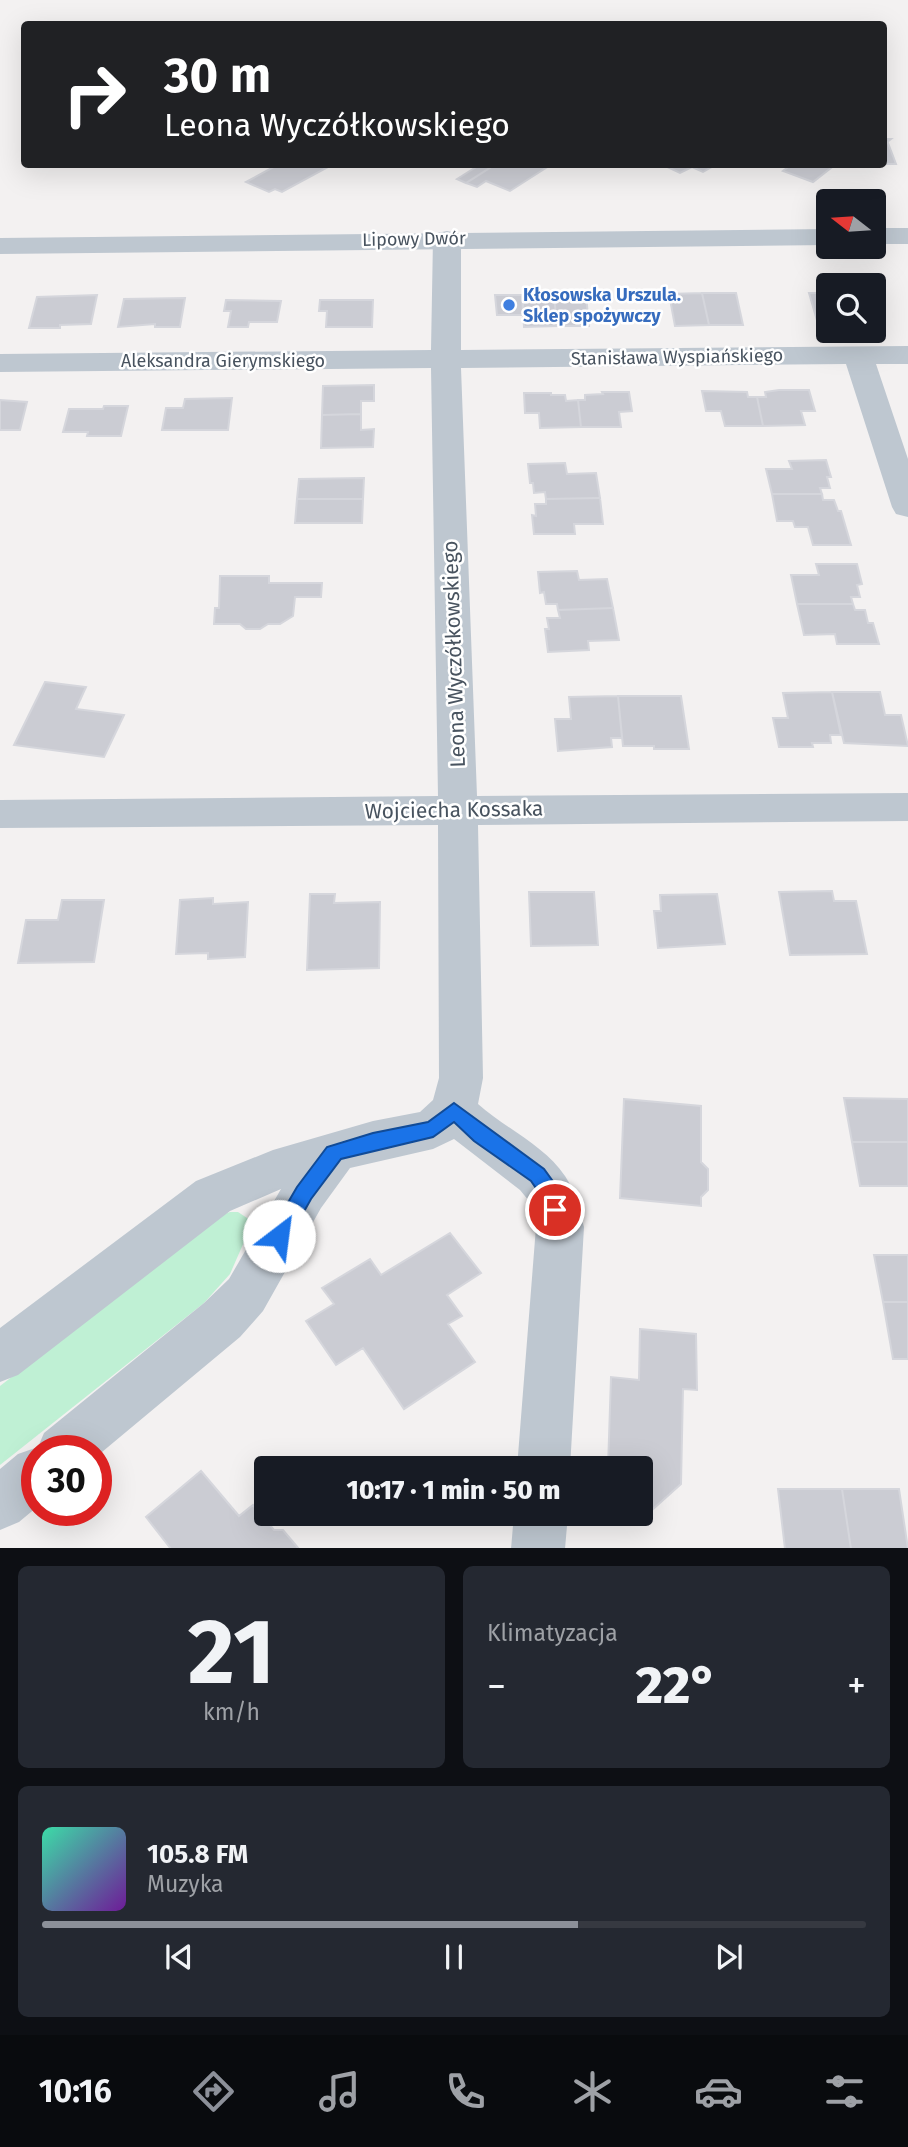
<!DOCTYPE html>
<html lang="pl">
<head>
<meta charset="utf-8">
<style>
	:root { --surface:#171b24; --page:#242831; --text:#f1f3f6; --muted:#9ea1a6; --line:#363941; --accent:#8c9099 }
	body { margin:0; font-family:"Fira Sans",sans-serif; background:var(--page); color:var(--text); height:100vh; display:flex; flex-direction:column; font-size:26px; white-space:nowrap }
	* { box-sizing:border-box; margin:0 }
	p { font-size:23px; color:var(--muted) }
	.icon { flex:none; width:38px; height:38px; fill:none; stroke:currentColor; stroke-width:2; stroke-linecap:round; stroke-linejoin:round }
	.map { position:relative; height:1548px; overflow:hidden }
	.side { display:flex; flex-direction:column; gap:18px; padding:18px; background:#0d0f14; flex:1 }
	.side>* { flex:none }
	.hud { position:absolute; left:21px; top:21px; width:866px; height:147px; border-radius:7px; box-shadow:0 7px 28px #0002; background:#202124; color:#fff; overflow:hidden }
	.needle { width:46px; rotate:287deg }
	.fabs { position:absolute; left:816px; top:189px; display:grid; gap:14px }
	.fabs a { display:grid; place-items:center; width:70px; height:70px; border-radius:7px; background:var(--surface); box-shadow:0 7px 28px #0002; font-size:35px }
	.speed { position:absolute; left:21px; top:1435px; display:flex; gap:14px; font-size:35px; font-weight:700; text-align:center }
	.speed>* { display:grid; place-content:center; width:91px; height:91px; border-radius:50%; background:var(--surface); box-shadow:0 7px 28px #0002; line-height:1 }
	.speed .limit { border:10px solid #d22; background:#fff; color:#111 }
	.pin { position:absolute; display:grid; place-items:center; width:60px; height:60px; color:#fff; margin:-30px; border:4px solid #fff; border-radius:50%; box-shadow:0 2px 7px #0007 }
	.me { position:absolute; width:77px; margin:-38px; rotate:30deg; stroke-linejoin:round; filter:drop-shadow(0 0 5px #0008) }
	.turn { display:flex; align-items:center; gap:24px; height:147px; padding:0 28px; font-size:32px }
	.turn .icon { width:91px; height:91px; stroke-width:2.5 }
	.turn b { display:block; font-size:49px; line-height:60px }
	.big { font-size:52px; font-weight:800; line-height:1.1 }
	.side .tile { flex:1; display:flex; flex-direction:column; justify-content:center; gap:10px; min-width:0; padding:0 24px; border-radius:10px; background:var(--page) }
	.side .dial { align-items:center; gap:0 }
	.dial b { font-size:91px; line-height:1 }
	.song { display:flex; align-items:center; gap:21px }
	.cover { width:84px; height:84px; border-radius:10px; background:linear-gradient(135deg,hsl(160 70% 55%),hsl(280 70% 35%)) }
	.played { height:7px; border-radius:4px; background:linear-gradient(90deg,var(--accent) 65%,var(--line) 65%) }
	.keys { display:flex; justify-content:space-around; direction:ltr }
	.heat { display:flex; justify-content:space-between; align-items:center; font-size:38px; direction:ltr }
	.side .tiles { flex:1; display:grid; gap:18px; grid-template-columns:1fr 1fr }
	.tile:last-child { grid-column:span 2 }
	.trip { position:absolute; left:254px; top:1456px; width:399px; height:70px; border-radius:7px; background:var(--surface); box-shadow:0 7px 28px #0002; font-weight:800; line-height:70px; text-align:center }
	.dock { display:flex; height:112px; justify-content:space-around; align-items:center; background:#090b0e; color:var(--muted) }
	.dock .icon { width:49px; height:49px }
	.dock .selected { color:var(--accent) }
	.dock b { font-size:32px; color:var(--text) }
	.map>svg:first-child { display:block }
	.green { fill:#bff0d4 }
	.building { fill:#cbccd3; stroke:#d5d6dc; stroke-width:2 }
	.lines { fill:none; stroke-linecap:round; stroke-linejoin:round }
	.minor { fill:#bec7d0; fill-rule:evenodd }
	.tertiary { fill:#bec7d0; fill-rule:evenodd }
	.route { fill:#1a73e8; stroke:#114b97; stroke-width:2 }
	.shop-dot { fill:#3f7fe0; stroke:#fff; stroke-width:2.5 }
	.labels { text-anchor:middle; stroke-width:5; stroke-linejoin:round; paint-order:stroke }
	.far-street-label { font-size:18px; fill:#48535f; stroke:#fff }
	.far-shop-label { font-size:18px; font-weight:bold; fill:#366cbe; stroke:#fff; text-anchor:start }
	.street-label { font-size:21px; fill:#48535f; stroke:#fff }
</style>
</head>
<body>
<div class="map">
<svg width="908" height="1549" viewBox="0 0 908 1549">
	<rect width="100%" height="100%" fill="#f3f1f1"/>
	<path class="green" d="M 230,1212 L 238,1212 L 250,1220 L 251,1226 L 230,1274 L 204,1303 L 0,1465 L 0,1386 L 222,1215 Z"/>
	<path class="building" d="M 884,139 L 891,139 L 886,143 L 888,143 L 896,164 L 884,164 Z
		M 279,164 L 327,164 L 330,166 L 282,192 L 275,189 L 269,192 L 246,182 Z
		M 481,164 L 496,164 L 466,183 L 457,179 Z
		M 496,164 L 552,164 L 510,191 L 486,181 L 477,187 L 466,183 Z
		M 661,164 L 717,164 L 703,172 L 692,167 L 680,173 Z
		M 792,164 L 836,164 L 813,182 L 783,171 Z
		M 702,293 L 736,293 L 743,325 L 709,325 Z
		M 702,293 L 709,325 L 675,326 L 669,294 Z
		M 809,293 L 828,293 L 828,324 L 818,324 Z
		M 97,295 L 91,324 L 60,325 L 60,328 L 29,328 L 37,297 Z
		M 495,295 L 522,295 L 524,315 L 497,315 Z
		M 522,295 L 554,295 L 557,326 L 524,327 Z
		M 554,295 L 586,295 L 589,326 L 557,326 Z
		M 185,298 L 180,327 L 155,327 L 155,324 L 118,327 L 124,299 Z
		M 226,300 L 281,301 L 277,322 L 249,322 L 248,327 L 228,327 L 231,311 L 224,311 Z
		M 320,300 L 373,300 L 372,327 L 326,327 L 327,311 L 319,311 Z
		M 374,385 L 374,401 L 361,401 L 361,414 L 322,415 L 323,386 Z
		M 779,390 L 809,390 L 815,411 L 801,411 L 805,425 L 763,426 L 757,397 L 766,397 L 765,392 Z
		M 702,391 L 747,392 L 748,397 L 757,397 L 763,426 L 725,426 L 721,411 L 706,411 Z
		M 602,392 L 629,392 L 632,411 L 619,412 L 621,427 L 581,427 L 578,400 L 585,400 L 585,395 L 603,394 Z
		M 524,393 L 551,393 L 551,395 L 565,395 L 566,401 L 578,400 L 581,427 L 540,428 L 539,413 L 525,413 Z
		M 232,398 L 228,430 L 162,430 L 166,408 L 183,408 L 185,399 Z
		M 0,400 L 27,402 L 20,430 L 0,430 Z
		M 104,406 L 128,406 L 121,436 L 87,436 L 88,432 L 63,432 L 69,409 L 103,409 Z
		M 361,414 L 361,430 L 374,429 L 373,447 L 321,448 L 322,415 Z
		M 826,460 L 831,477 L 827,477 L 830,488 L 820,488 L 822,494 L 772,494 L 766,469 L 792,469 L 789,461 Z
		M 565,463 L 567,474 L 596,473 L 600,498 L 546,499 L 545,492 L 534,493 L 533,483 L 530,483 L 528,464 Z
		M 364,478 L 363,499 L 297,499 L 299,479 Z
		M 772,494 L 822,494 L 823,500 L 834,500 L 838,511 L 841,511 L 851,545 L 813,545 L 808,527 L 795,527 L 793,521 L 777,521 Z
		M 600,498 L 603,524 L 574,524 L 575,534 L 534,534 L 532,515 L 536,516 L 535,504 L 546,504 L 546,499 Z
		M 297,499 L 363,499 L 362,523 L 295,523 Z
		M 816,564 L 857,564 L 862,584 L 857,585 L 860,597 L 851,597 L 853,604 L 797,604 L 791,575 L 819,575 Z
		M 577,571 L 579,580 L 607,579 L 613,608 L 558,610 L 557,604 L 546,604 L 544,592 L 540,593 L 538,572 Z
		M 220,576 L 269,576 L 269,583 L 322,583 L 321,597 L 295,597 L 293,616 L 280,624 L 268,624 L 260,629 L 246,629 L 240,624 L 214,624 L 215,608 L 219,608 Z
		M 797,604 L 853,604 L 855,610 L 865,610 L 868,623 L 873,623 L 879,644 L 837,644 L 835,634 L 804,635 Z
		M 613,608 L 619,640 L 588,641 L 589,650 L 548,652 L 545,629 L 549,629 L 547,618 L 560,618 L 558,610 Z
		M 45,682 L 86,687 L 76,709 L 124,715 L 104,757 L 14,745 Z
		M 832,692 L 880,692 L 885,715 L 901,715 L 908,746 L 844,743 Z
		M 832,692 L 841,735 L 830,735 L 831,743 L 812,743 L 813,747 L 779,747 L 773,718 L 788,718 L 783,693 Z
		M 618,696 L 622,738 L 611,738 L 612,747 L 558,751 L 555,719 L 571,719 L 569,697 Z
		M 618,696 L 681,696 L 689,749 L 654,749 L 654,746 L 623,746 Z
		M 832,891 L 834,901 L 856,901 L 867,954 L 790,955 L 779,892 Z
		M 529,892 L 594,892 L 598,945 L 531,946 Z
		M 310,894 L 335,894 L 334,903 L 380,902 L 379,968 L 307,970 Z
		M 717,894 L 725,944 L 658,948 L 654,911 L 661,911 L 660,895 Z
		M 213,898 L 213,904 L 248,902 L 245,957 L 208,959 L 208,953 L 176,954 L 180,900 Z
		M 62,900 L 104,900 L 94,962 L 18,963 L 26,920 L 58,920 Z
		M 844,1098 L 908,1099 L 908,1142 L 852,1142 Z
		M 624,1099 L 701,1106 L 701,1162 L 708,1169 L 708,1190 L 701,1197 L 701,1206 L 620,1198 Z
		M 852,1142 L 908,1142 L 908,1186 L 860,1186 Z
		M 450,1233 L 481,1273 L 447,1295 L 462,1316 L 448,1324 L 475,1362 L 404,1409 L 363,1348 L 336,1365 L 306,1321 L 334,1304 L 322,1288 L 370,1259 L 381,1275 Z
		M 874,1255 L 908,1255 L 908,1302 L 883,1302 Z
		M 883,1302 L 908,1302 L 908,1359 L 893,1359 Z
		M 640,1329 L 696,1334 L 697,1390 L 683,1389 L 681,1484 L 643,1518 L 639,1514 L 640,1468 L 608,1468 L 611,1377 L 639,1380 Z
		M 201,1471 L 239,1516 L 253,1505 L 274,1530 L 283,1530 L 299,1549 L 171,1549 L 146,1517 Z
		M 778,1489 L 842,1489 L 851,1549 L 785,1549 Z
		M 842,1489 L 899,1489 L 908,1549 L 851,1549 Z"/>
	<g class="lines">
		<path class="minor" d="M 447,231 L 457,233 L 461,239 L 461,350 L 908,346 L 908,364 L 876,364 L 908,459 L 908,517 L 896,514 L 892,507 L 846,364 L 461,368 L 477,796 L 908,793 L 908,821 L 478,825 L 483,1078 L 478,1104 C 505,1128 545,1146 565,1176 C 575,1191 579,1210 584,1227 L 570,1468 L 517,1468 L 536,1227 L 529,1201 L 520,1190 L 454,1139 L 433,1149 L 350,1168 L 321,1208 L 263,1311 L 240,1337 L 96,1457 L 96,1451 L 37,1451 L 37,1507 L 19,1522 L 0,1530 L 0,1469 L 18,1454 L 38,1447 L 44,1433 L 204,1303 L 229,1279 L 281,1189 L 230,1211 L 18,1375 L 0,1382 L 0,1328 L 196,1181 L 273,1150 L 373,1121 L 420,1112 L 433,1100 L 439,1078 L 438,825 L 0,828 L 0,800 L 438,796 L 431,368 L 0,372 L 0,354 L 431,350 L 433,239 L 437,233 Z
			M 514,1514 L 568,1514 L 565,1549 L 511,1549 Z"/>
		<path class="tertiary" d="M 873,228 L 908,228 L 908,244 L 873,244 Z
			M 828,229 L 828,245 L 0,254 L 0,238 Z"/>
	</g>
	<path class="route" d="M 454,1103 L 544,1169 L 557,1187 L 565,1210 L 562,1216 L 555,1219 L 548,1216 L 542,1197 L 531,1181 L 474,1141 L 454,1122 L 433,1137 L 341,1159 L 311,1199 L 287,1242 L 279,1245 L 272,1242 L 270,1236 L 272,1230 L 297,1187 L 327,1147 L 373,1133 L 428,1122 Z"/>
	<circle class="shop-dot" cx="509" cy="305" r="7"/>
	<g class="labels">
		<g class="far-street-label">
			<text transform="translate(414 239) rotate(-1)" y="6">Lipowy Dwór</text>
			<text transform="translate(677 357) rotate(-1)" y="6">Stanisława Wyspiańskiego</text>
			<text x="223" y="367">Aleksandra Gierymskiego</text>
		</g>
		<g class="far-shop-label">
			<text x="523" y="301">Kłosowska Urszula.<tspan x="523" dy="21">Sklep spożywczy</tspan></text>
		</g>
		<g class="street-label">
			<text transform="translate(454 654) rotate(-92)" y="7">Leona Wyczółkowskiego</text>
			<text transform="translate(454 810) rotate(-1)" y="7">Wojciecha Kossaka</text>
		</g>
	</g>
</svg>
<div class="fabs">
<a><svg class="needle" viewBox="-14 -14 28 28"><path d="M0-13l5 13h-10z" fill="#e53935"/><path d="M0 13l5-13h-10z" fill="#9ea1a6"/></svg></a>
<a><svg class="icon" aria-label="search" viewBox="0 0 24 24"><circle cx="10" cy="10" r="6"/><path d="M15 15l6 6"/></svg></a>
</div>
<div class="speed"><div class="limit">30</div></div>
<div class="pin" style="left:555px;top:1210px;background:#d93025"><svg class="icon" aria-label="arrive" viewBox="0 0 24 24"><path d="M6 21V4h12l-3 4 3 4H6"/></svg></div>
<svg class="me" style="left:279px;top:1236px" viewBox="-20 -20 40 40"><circle r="19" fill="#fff"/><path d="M0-13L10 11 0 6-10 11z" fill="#1a73e8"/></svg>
<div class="trip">10:17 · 1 min · 50 m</div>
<div class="hud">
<div class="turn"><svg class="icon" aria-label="right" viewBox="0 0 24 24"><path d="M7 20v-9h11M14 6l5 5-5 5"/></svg><div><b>30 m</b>Leona Wyczółkowskiego</div></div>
</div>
</div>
<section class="side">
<div class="tiles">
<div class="tile dial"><b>21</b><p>km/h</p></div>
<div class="tile"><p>Klimatyzacja</p>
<div class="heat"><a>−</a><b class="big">22°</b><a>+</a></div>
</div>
<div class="tile">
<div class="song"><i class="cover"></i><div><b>105.8 FM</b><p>Muzyka</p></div></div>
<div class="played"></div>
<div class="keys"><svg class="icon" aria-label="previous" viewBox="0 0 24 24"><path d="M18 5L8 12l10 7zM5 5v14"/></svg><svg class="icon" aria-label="pause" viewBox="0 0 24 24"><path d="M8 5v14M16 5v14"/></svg><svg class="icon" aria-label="next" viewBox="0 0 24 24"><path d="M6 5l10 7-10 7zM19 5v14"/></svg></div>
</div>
</div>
</section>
<nav class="dock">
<b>10:16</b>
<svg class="icon selected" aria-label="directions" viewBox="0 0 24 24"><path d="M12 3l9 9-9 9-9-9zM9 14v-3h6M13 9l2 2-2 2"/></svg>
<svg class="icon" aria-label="music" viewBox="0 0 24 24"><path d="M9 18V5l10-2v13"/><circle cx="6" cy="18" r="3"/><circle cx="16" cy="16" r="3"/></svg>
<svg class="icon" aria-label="phone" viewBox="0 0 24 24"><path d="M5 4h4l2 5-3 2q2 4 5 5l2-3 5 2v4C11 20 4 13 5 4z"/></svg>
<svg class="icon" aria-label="climate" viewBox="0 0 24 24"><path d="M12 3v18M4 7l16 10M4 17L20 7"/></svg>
<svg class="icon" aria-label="car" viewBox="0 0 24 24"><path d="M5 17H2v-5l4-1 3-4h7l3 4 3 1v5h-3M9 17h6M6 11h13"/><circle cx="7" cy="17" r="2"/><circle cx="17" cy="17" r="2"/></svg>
<svg class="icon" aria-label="filters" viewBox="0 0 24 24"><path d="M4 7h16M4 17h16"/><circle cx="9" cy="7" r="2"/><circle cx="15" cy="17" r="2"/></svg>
</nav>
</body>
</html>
